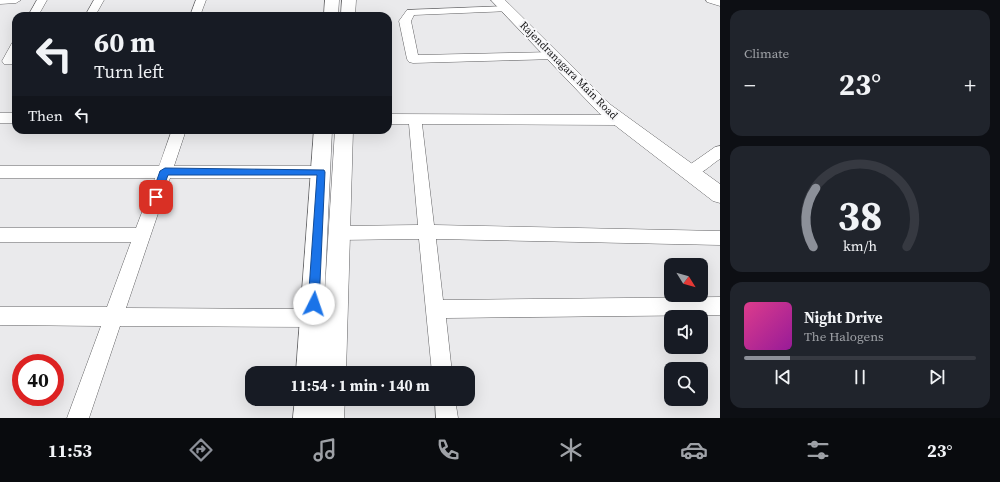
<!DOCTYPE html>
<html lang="en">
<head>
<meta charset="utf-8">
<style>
	:root { --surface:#171b24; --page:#20242c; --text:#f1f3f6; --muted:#9ea1a6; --line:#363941; --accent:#8c9099 }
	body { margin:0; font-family:"Source Serif 4",serif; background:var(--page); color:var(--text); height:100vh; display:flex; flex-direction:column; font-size:15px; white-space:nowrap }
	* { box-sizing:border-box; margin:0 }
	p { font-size:13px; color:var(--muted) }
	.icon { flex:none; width:22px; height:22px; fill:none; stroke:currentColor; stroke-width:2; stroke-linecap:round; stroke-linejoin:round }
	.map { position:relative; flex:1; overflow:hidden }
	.side { display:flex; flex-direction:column; gap:10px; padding:10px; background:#0d0f14; width:280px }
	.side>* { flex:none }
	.guide { position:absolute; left:12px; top:12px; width:380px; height:122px; border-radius:12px; box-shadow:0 4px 16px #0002; background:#171b24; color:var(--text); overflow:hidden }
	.needle { width:26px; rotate:127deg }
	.buttons { position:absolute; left:664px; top:258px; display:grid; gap:8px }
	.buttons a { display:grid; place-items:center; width:44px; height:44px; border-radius:8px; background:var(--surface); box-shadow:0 4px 16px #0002; font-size:20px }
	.speed { position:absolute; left:12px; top:354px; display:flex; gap:8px; font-size:20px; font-weight:700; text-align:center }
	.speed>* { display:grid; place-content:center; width:52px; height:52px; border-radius:50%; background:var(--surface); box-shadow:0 4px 16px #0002; line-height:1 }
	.speed .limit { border:6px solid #d22; background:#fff; color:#111 }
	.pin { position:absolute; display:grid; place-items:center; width:34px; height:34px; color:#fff; margin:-17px; border-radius:8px; box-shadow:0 2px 6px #0006 }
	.me { position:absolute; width:44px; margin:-22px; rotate:4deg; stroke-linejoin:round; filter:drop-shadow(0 0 3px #0008) }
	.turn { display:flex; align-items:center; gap:14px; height:84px; padding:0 16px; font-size:18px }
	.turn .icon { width:52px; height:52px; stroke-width:2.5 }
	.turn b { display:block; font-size:28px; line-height:34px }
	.then { display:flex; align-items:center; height:38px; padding:0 16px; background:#0003; gap:8px; font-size:15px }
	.big { font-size:30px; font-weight:700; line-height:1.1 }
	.side .tile { flex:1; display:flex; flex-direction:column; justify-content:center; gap:6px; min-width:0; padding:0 14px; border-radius:12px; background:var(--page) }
	.side .dial { align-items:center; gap:0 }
	.dial svg { height:104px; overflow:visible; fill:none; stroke:var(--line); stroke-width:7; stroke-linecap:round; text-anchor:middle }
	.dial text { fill:var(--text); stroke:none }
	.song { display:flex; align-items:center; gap:12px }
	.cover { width:48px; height:48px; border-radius:6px; background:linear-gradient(135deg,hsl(330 70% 55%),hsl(300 70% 35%)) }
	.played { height:4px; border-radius:2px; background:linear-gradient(90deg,var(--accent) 20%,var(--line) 20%) }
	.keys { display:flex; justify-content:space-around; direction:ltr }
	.heat { display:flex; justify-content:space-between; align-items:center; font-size:22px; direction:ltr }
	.trip { position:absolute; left:245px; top:366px; width:230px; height:40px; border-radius:12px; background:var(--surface); box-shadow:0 4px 16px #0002; font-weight:700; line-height:40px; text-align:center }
	.menu { display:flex; height:64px; justify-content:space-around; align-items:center; background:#090b0e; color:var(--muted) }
	.menu .icon { width:28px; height:28px }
	.menu .on { color:var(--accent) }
	.menu b { font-size:18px; color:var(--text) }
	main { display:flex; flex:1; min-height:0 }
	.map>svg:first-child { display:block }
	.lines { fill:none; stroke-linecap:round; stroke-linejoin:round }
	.minor-casing { stroke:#636365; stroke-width:1 }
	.tertiary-casing { stroke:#636365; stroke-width:1 }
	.minor { fill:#fff; fill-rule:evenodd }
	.tertiary { fill:#fff; fill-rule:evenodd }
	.route { fill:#1a73e8; stroke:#114b97 }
	.labels { text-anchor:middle; stroke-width:4; stroke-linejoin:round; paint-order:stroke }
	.street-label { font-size:11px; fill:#171718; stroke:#f7f7f9 }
</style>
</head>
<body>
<main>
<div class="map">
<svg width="720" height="418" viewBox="0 0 720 418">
	<rect width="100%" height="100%" fill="#eaeaec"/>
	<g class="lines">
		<g class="minor-casing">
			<path id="minor" d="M 0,0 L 21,0 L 16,3 L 0,4 Z
				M 37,0 L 47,0 L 38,16 L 28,16 Z
				M 94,0 L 104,0 L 95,16 L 85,16 Z
				M 196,0 L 206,0 L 200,16 L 190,16 Z
				M 706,0 L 720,0 L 720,6 L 707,2 Z
				M 507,6 L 511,7 L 512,9 L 511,11 L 414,15 L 411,21 L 418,55 L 553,52 L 557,53 L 559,56 L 557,59 L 413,63 L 409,62 L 407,59 L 399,21 L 407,10 Z
				M 16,42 C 16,50 17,57 12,64 L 4,64 L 2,61 L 12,43 Z
				M 0,113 L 16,113 L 16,123 L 0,123 Z
				M 388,114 L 618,115 L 623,117 L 625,120 L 623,123 L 618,125 L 422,124 L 434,225 L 720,231 L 720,245 L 436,239 L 443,300 L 720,297 L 720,315 L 446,318 L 452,373 L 432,373 L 419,239 L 338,240 L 332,238 L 330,233 L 332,228 L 338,226 L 418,225 L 409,124 L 388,124 Z
				M 172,130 L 186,130 L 174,166 L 321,166 L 326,168 L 329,172 L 326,176 L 321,178 L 170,178 L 126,308 L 313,309 L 320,311 L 322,318 L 320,325 L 313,327 L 120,326 L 89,418 L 67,418 L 101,326 L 0,325 L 0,307 L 107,307 L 131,242 L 0,242 L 0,228 L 136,228 L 155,178 L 0,178 L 0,166 L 159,166 Z
				M 720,146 L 720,159 C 710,165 697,180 685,176 L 682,172 L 685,168 L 715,147 Z
				M 435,399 L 455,399 L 458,418 L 436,418 Z"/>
		</g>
		<g class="tertiary-casing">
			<path id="tertiary" d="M 325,0 L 339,0 L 338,16 L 324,16 Z
				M 342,0 L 356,0 L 355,16 L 341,16 Z
				M 491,0 L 505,0 L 611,105 L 720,184 L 720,203 L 713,201 L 599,113 Z
				M 314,130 L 332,130 L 324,305 L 335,130 L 353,130 L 346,373 L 296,373 Z
				M 295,399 L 345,399 L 344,418 L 293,418 Z"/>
		</g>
		<use href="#minor" class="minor"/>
		<use href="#tertiary" class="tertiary"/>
	</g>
	<path class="route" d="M 165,168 L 324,170 L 325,172 L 319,304 L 317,307 L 314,309 L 310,307 L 308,304 L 317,175 L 168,175 L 160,197 L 156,201 L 151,197 L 160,171 Z"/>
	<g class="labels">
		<g class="street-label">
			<text transform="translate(569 70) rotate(45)" y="4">Rajendranagara Main Road</text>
		</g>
	</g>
</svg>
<div class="buttons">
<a><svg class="needle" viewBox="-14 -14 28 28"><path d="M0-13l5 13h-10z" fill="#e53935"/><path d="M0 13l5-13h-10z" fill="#9ea1a6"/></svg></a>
<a><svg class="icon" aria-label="sound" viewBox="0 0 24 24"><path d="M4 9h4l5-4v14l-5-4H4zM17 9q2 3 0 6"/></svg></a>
<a><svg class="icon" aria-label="search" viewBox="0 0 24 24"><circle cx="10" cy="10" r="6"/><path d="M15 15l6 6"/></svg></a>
</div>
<div class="speed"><div class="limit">40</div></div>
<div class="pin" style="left:156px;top:197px;background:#d93025"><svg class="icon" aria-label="arrive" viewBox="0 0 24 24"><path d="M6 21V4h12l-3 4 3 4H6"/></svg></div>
<svg class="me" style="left:314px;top:304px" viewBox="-20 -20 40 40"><circle r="19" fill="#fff"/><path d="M0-13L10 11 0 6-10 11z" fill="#1a73e8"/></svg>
<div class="trip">11:54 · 1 min · 140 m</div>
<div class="guide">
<div class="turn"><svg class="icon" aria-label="left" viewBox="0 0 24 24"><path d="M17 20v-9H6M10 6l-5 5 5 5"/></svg><div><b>60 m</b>Turn left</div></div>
<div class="then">Then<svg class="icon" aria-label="left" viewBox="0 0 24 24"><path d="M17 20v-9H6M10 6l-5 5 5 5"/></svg></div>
</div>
</div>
<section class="side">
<div class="tile"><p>Climate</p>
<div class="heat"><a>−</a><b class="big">23°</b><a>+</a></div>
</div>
<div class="tile dial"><svg viewBox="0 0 100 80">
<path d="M14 69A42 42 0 1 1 86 69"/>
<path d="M14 69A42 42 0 0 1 16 24" stroke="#8c9099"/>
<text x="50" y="56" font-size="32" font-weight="700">38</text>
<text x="50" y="72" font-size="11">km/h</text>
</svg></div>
<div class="tile">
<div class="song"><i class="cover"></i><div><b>Night Drive</b><p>The Halogens</p></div></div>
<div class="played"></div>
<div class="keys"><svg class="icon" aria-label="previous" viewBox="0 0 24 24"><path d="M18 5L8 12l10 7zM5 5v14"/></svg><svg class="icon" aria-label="pause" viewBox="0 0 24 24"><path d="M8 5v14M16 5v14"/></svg><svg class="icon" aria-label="next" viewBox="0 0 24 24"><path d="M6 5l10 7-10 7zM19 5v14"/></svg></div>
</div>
</section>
</main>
<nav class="menu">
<b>11:53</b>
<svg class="icon on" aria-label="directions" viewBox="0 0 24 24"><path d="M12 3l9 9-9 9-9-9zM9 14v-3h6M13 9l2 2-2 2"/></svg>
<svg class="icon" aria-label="music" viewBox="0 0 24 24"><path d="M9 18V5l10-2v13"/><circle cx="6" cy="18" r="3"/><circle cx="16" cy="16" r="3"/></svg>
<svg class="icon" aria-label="phone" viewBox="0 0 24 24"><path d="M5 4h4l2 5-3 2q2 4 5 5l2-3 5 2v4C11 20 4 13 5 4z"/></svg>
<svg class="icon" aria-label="climate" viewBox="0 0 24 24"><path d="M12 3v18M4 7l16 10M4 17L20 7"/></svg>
<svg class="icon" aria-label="car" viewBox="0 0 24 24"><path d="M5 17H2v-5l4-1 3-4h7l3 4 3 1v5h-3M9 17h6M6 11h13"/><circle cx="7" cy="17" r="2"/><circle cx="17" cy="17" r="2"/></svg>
<svg class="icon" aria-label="filters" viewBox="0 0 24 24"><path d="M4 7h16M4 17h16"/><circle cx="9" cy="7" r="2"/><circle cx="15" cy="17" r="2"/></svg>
<b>23°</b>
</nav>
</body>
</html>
